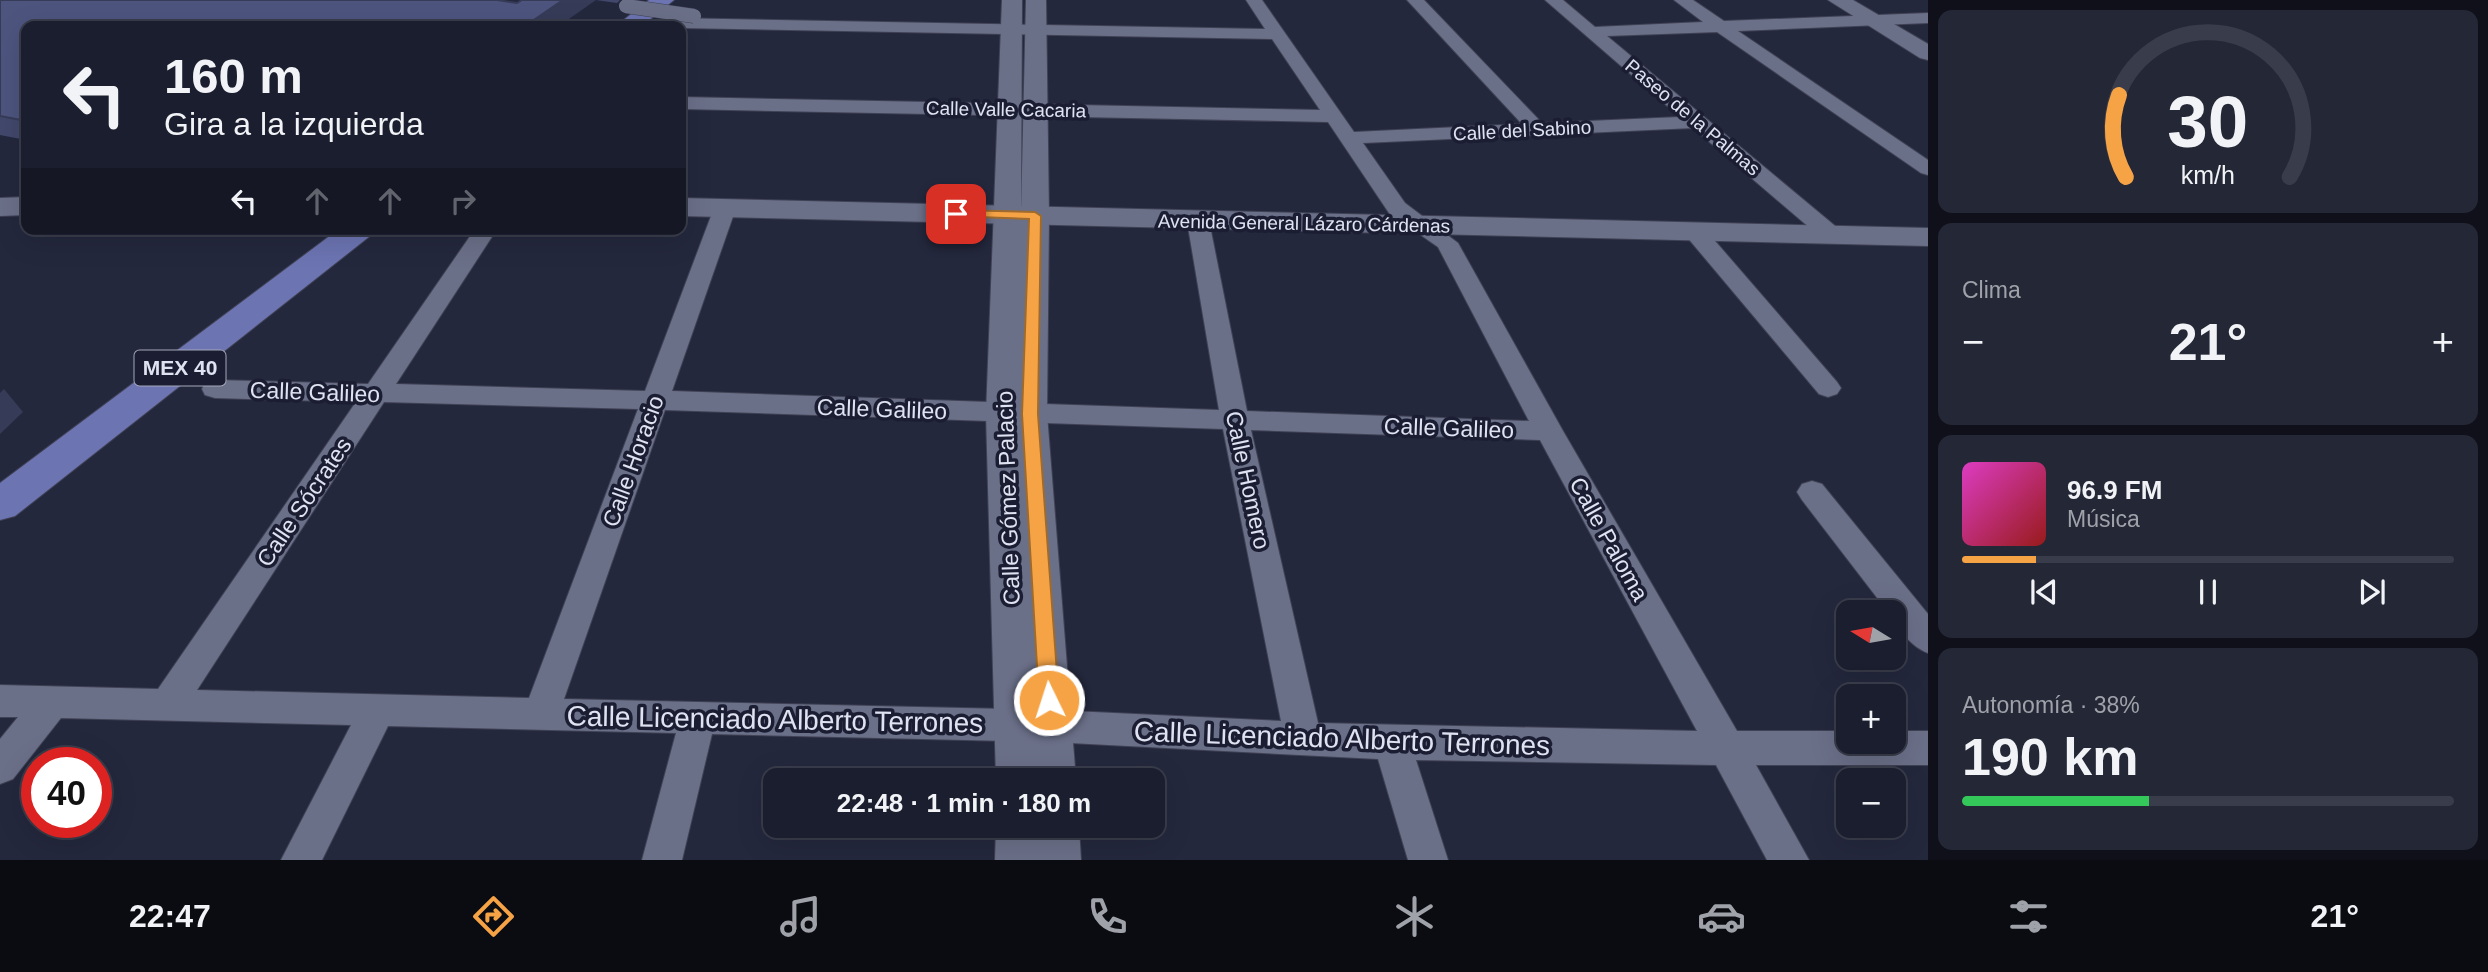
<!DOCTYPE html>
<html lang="es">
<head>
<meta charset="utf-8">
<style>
	:root { --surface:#1b1e2e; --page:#242736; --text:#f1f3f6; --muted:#a0a2aa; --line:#393c4a; --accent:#f5a345 }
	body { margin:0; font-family:Arial,sans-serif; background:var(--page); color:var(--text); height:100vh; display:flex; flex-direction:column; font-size:26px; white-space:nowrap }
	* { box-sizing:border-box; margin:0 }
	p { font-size:23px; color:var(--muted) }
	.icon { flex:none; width:38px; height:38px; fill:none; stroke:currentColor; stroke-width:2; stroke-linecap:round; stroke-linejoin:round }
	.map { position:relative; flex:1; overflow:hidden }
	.sheet { display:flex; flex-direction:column; gap:10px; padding:10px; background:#0f1019; width:560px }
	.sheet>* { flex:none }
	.guide { position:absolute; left:21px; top:21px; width:665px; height:214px; border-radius:14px; box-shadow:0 7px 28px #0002,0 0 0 2px var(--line); background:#1b1e2e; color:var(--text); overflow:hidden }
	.needle { width:46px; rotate:281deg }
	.buttons { position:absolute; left:1836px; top:600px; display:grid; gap:14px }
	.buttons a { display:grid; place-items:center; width:70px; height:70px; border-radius:14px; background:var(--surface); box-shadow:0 7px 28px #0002,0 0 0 2px var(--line); font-size:35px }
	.speed { position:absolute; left:21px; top:747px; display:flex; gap:14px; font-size:35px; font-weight:700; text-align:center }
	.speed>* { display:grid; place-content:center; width:91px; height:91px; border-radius:50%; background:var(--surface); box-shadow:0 7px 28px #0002,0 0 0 2px var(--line); line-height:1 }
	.speed .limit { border:10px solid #d22; background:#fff; color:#111 }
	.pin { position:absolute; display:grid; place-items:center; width:60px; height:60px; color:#fff; margin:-30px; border-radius:14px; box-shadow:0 4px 10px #0006 }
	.me { position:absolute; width:77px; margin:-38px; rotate:356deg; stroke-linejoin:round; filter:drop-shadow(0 0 5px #0008) }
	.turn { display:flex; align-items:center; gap:24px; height:147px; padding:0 28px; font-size:32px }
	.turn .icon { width:91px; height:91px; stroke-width:2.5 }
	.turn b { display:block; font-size:49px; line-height:60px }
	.lanes { display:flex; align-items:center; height:66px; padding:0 28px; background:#0003; justify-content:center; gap:35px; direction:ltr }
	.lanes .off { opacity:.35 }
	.big { font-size:52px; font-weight:700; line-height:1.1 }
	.sheet .widget { flex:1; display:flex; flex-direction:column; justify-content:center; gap:10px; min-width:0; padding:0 24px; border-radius:14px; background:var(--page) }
	.sheet .dial { align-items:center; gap:0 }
	.dial svg { height:182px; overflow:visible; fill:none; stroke:var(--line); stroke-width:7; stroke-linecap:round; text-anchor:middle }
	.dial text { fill:var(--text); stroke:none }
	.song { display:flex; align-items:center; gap:21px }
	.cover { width:84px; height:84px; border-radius:10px; background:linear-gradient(135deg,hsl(310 70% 55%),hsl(0 70% 35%)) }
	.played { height:7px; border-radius:4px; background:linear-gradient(90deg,var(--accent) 15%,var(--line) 15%) }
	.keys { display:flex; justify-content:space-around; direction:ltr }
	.heat { display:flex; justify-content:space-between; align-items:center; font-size:38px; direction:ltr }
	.charge { height:10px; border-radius:5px; background:linear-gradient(90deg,#34c759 38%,var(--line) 0) }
	.trip { position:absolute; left:763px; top:768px; width:402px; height:70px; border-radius:14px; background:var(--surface); box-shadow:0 7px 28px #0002,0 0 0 2px var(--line); font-weight:700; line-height:70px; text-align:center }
	.dock { display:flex; height:112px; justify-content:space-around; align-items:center; background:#0b0c12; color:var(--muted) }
	.dock .icon { width:49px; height:49px }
	.dock .current { color:var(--accent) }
	.dock b { font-size:32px; color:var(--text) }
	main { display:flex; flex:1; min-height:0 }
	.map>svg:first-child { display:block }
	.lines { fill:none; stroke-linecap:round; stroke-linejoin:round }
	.minor-casing { stroke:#404255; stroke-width:2 }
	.tertiary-casing { stroke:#404255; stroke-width:2 }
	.secondary-casing { stroke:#404255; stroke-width:2 }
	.primary-casing { stroke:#404255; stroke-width:2 }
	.minor { fill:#6b7089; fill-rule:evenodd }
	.tertiary { fill:#6b7089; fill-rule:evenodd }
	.secondary { fill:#6b7089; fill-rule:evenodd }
	.primary { fill:#6c74b2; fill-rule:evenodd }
	.pedestrian-bridge-casing { stroke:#404255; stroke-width:15; stroke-linecap:butt }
	.pedestrian-bridge { stroke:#6b7089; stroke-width:14 }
	.wall { fill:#42486c }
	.shaded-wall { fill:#363b58 }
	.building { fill:#4d547e; stroke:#363b58; stroke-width:2 }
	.route { fill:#f5a345; stroke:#9f6a2d; stroke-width:2 }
	.labels { text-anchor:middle; stroke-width:7; stroke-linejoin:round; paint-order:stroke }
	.far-street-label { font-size:19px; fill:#dfe2f1; stroke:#1b1e33 }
	.shield { fill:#1b1e33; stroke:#a4a7b8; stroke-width:2 }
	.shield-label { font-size:21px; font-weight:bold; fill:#dfe2f1 }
	.street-label { font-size:23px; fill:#dfe2f1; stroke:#1b1e33 }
	.near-street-label { font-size:28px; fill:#dfe2f1; stroke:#1b1e33 }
</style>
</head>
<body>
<main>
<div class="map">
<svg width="1928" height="860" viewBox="0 0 1928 860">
	<rect width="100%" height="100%" fill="#24283d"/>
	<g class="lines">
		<g class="minor-casing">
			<path id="minor" d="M 1246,0 L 1262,0 L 1354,132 L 1522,124 L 1407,0 L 1424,0 L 1542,123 L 1680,117 L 1545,0 L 1563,0 L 1595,27 L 1703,22 L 1674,0 L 1693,0 L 1724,21 L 1928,13 L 1928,23 L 1738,31 L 1928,160 L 1928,175 L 1921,173 L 1717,32 L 1607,36 L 1840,230 L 1843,235 L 1840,240 L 1824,240 L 1693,128 L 1363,143 L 1405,203 L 1458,243 L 1563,431 L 1737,731 L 1848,731 L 1848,742 L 1894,742 L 1894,731 L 1928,731 L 1928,765 L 1756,765 L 1809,860 L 1767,860 L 1716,765 L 1416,760 L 1448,860 L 1408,860 L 1378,759 L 1051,742 L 712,734 L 682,860 L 642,860 L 676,733 L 388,726 L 322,860 L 281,860 L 351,725 L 61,718 L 13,779 L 0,784 L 0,739 L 18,717 L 0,717 L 0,685 L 158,689 L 356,402 L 215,398 L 205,395 L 202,389 L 205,383 L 215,380 L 368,384 L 475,229 L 497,229 L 396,384 L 645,391 L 714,208 L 717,203 L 733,203 L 736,208 L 672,391 L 1219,410 L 1187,221 L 1190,216 L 1206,216 L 1209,221 L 1247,411 L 1529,421 L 1438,247 L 1389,213 L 1328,122 L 681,109 L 681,97 L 1320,110 L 1272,39 L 681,28 L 665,26 L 663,23 L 671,18 L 1265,29 ZM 384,402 L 638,409 L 529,698 L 197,690 ZM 665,410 L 1223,429 L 1281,721 L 1051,710 L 564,699 ZM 1251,430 L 1540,440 L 1697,731 L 1318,723 Z
				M 1695,225 L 1703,227 L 1837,382 L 1841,388 L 1837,394 L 1828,397 L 1819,394 L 1687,237 L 1684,232 L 1687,227 Z
				M 1812,481 L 1822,484 L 1928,614 L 1928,653 C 1914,648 1894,629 1894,612 L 1888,612 L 1802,500 L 1797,492 L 1802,484 Z"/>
		</g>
		<g class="tertiary-casing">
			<path id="tertiary" d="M 1002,0 L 1022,0 L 1021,215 L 1026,0 L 1046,0 L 1049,216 L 1047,414 L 1076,780 L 996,780 L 986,414 Z
				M 1828,0 L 1853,0 L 1928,44 L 1928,60 L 1920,58 Z
				M 996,826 L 1079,826 L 1081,860 L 995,860 Z"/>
		</g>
		<g class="secondary-casing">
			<path id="secondary" d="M 26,197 L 26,215 L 0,216 L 0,198 Z
				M 681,198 L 1928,228 L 1928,246 L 681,216 Z"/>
		</g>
		<g class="primary-casing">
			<path id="primary" d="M 649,0 L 674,0 L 642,26 L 616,26 Z
				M 339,229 L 374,229 L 370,236 L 15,516 L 0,520 L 0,483 Z"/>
		</g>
		<use href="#minor" class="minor"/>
		<use href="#tertiary" class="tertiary"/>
		<use href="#secondary" class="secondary"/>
		<use href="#primary" class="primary"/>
		<g class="pedestrian-bridge-casing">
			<path id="pedestrian-bridge" d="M 626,6 L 694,16"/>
		</g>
		<use href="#pedestrian-bridge" class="pedestrian-bridge"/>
	</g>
	<path class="wall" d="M 0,0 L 517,3 L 522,0 L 620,0 L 617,3 L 596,0 L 26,26 L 26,140 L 0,135 Z"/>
	<path class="shaded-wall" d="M 563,0 L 596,0 L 559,26 L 525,26 Z
		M 4,389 L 23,412 L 0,434 L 0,393 Z"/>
	<path class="building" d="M 0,0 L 497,0 L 517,3 L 522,0 L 563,0 L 525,26 L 26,26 L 26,121 L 0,116 Z"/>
	<path class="route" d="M 956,210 L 1035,212 L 1041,216 L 1038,414 L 1059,700 L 1056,707 L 1049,709 L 1042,707 L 1039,700 L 1022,414 L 1029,219 L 952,216 L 950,214 Z"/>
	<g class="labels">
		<g class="far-street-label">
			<text transform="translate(1006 109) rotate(1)" y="7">Calle Valle Cacaria</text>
			<text transform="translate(1693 117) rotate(40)" y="7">Paseo de la Palmas</text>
			<text transform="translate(1522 130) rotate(-3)" y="7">Calle del Sabino</text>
			<text transform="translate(1304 223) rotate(1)" y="7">Avenida General Lázaro Cárdenas</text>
		</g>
		<rect class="shield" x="134.5" y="350.5" width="91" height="35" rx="5"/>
		<g class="shield-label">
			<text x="180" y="375">MEX 40</text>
		</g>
		<g class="street-label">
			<text transform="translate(315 392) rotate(2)" y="8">Calle Galileo</text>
			<text transform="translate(882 409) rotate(2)" y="8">Calle Galileo</text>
			<text transform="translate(1449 428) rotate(2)" y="8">Calle Galileo</text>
			<text transform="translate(633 461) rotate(-70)" y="8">Calle Horacio</text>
			<text transform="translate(1248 480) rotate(78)" y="8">Calle Homero</text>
			<text transform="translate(1008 498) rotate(-92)" y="8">Calle Gómez Palacio</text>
			<text transform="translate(304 502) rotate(-56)" y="8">Calle Sócrates</text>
			<text transform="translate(1609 539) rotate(61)" y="8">Calle Paloma</text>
		</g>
		<g class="near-street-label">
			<text transform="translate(775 719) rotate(1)" y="10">Calle Licenciado Alberto Terrones</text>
			<text transform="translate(1342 738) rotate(2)" y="10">Calle Licenciado Alberto Terrones</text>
		</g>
	</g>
</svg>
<div class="buttons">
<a><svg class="needle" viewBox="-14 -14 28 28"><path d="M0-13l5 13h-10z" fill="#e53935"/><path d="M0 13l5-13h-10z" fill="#a0a2aa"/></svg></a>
<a>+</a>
<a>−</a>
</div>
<div class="speed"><div class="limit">40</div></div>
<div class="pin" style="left:956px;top:214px;background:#d93025"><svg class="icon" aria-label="arrive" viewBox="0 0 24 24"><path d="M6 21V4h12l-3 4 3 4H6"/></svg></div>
<svg class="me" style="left:1049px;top:700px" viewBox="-20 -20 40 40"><circle r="17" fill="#f5a345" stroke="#fff" stroke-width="3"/><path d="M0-11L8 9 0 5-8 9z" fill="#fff"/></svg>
<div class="trip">22:48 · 1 min · 180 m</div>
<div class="guide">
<div class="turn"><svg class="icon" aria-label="left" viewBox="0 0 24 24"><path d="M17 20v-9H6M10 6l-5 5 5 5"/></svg><div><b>160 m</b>Gira a la izquierda</div></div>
<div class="lanes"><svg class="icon" aria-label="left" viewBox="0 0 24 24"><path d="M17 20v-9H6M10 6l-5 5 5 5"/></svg><svg class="icon off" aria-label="ahead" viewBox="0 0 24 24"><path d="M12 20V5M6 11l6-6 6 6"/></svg><svg class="icon off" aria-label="ahead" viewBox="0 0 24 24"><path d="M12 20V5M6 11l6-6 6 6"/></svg><svg class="icon off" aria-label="right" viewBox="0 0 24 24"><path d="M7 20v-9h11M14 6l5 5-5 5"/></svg></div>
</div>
</div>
<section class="sheet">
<div class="widget dial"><svg viewBox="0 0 100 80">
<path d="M14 69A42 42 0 1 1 86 69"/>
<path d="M14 69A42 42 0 0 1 11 33" stroke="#f5a345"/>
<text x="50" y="56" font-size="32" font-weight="700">30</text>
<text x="50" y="72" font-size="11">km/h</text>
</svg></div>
<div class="widget"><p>Clima</p>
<div class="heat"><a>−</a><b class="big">21°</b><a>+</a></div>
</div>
<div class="widget">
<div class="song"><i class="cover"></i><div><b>96.9 FM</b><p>Música</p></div></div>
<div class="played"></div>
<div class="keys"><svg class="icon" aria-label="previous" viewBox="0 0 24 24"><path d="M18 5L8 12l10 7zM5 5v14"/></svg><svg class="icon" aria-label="pause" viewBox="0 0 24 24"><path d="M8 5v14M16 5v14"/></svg><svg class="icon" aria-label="next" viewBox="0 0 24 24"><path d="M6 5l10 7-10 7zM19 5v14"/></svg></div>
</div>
<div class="widget"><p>Autonomía · 38%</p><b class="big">190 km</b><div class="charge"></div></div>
</section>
</main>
<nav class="dock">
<b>22:47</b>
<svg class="icon current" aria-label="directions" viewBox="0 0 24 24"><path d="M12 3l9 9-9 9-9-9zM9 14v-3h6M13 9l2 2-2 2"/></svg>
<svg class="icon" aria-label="music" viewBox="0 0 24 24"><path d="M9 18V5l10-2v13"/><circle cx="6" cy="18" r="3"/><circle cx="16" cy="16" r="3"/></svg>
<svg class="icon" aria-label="phone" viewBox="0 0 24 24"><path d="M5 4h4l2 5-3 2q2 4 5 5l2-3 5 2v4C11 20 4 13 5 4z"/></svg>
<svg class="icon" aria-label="climate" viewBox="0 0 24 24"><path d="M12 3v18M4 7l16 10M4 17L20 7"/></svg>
<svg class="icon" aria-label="car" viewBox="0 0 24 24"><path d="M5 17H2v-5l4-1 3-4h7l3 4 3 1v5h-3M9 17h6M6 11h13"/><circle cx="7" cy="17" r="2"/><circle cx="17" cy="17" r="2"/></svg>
<svg class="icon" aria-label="filters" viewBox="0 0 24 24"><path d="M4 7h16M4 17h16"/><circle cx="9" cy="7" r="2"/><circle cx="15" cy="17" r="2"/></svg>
<b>21°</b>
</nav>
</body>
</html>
